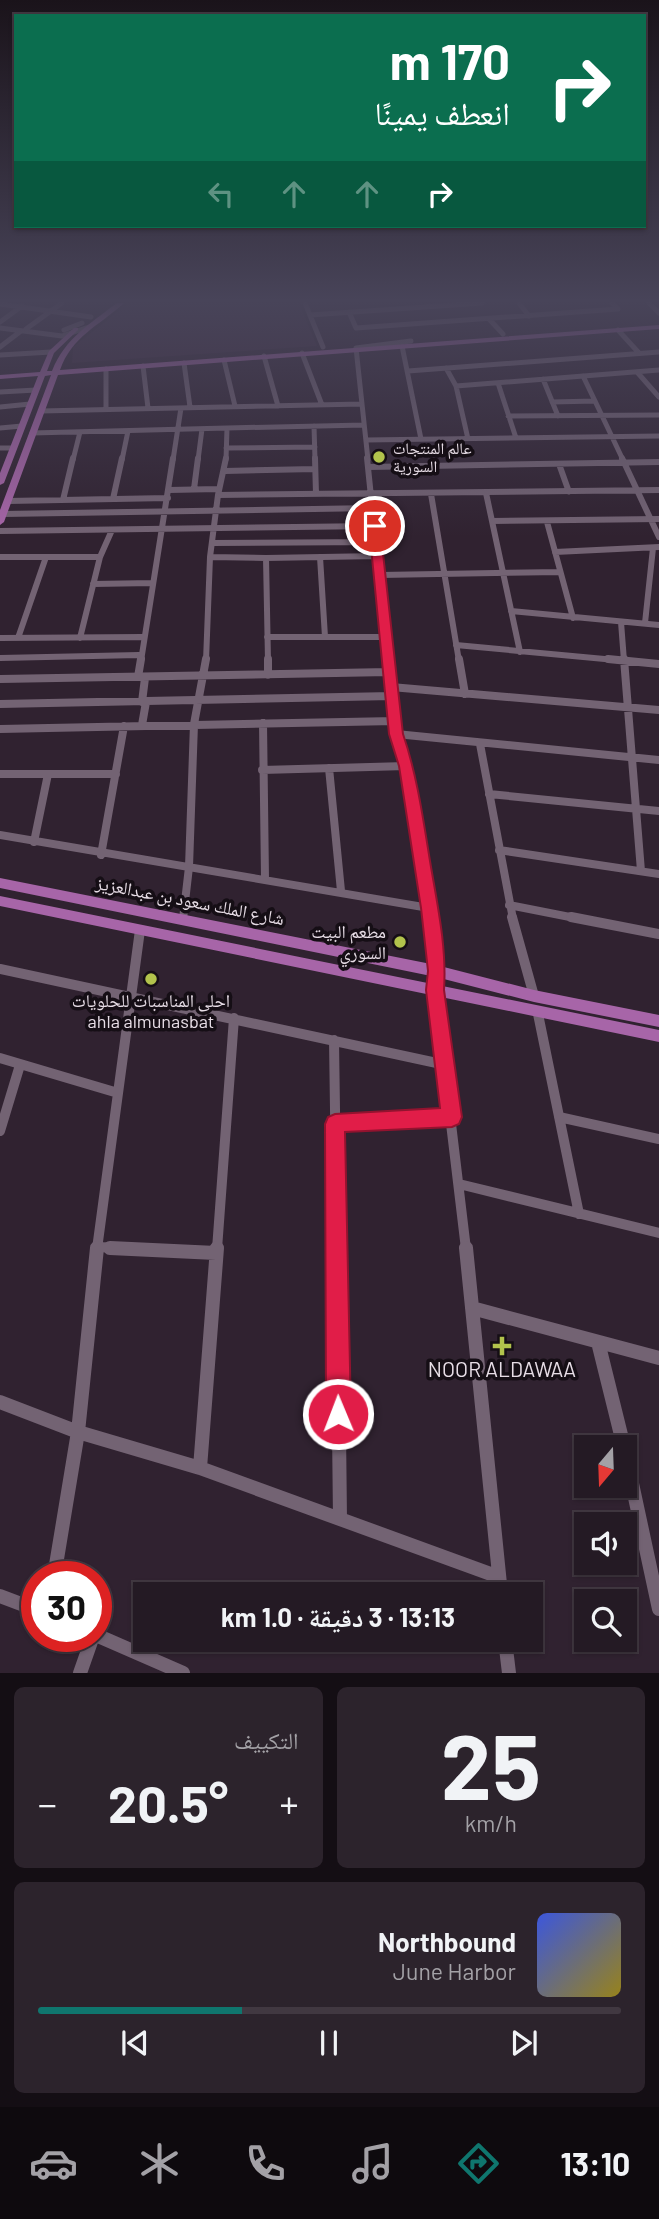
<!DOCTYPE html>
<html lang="ar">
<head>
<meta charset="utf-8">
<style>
	:root { --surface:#241a24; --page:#2c232c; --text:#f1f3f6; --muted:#a3a1a6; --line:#413841; --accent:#0f766e }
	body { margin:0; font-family:Barlow,"Noto Naskh Arabic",sans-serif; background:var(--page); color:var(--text); direction:rtl; height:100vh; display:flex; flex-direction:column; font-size:26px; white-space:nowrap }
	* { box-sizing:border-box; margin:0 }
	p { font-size:23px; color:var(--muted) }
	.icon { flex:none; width:38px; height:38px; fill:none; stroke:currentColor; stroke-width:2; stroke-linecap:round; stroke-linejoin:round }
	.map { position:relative; height:1673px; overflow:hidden; direction:ltr }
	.sheet { display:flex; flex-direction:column; gap:14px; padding:14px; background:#140e14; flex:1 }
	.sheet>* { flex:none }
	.hud { position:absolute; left:14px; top:14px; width:632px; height:214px; border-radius:0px; box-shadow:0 2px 5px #0004,0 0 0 2px var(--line); direction:rtl; background:#0b6e4f; color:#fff; overflow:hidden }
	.needle { width:46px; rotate:199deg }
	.fabs { position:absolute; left:574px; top:1435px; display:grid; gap:14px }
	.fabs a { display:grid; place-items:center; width:63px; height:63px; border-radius:0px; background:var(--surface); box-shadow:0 2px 5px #0004,0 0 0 2px var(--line); font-size:35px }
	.speed { position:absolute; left:21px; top:1561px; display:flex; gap:14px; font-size:35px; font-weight:700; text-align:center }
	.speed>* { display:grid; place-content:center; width:91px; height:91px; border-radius:50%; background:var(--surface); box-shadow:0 2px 5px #0004,0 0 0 2px var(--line); line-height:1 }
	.speed .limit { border:10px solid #d22; background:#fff; color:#111 }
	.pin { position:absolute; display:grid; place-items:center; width:60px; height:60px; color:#fff; margin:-30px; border:4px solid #fff; border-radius:50%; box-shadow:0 2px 7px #0007 }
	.me { position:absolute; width:77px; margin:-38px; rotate:359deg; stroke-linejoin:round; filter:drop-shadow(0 0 5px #0008) }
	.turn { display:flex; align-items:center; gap:24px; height:147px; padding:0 21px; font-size:32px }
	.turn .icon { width:91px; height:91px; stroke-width:2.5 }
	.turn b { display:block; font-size:49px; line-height:60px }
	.lanes { display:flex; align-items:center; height:66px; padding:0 21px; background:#0003; justify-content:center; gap:35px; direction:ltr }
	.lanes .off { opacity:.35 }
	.big { font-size:52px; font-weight:700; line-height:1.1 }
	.sheet .card { flex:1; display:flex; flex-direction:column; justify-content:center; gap:10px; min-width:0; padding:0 24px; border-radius:10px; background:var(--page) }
	.sheet .dial { align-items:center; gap:0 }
	.dial b { font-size:91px; line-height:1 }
	.song { display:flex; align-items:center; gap:21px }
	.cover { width:84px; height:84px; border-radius:10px; background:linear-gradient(135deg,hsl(230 70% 55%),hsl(50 70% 35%)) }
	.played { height:7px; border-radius:4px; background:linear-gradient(90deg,var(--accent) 35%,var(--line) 35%) }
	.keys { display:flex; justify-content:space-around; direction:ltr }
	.heat { display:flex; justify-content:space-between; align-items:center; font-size:38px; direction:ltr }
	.sheet .tiles { flex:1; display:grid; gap:14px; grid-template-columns:1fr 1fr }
	.card:last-child { grid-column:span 2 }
	.trip { position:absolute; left:133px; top:1582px; width:410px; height:70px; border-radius:0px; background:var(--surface); box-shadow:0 2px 5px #0004,0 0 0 2px var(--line); font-weight:700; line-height:70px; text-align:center; direction:rtl }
	.dock { display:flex; height:112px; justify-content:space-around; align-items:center; background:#0e0a0e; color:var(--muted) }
	.dock .icon { width:49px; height:49px }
	.dock .on { color:var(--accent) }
	.dock b { font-size:32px; color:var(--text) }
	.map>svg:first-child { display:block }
	.built { fill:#3b283b }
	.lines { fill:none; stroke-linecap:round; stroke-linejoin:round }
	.minor-far4 { stroke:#736373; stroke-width:5 }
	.minor-far3 { stroke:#736373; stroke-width:6 }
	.minor-far2 { stroke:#736373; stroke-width:8 }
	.minor-far1 { stroke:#736373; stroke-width:10 }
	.minor { stroke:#736373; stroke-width:14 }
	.major { fill:#a765a8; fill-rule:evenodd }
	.route { fill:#e11d48; stroke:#92132f; stroke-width:2 }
	.poi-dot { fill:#b2c34c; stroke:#150e15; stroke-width:2.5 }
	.labels { text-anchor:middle; stroke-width:7; stroke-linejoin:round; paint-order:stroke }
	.far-poi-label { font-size:16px; fill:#e7dde6; stroke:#150e15; text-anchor:start }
	.street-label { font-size:18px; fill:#e7dde6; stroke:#150e15 }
	.poi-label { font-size:18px; fill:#e7dde6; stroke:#150e15; text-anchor:end }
	.near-poi-label { font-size:21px; fill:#e7dde6; stroke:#150e15 }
</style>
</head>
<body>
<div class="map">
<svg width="659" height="1673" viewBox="0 0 659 1673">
	<rect width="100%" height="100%" fill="#302230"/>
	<path class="built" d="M 129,303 L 299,303 L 317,346 L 72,363 L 73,347 Z"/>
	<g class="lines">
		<path class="minor-far4" d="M 305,303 L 323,347
			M 519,303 L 529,316
			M 649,303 L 659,313
			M 0,304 L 91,317
			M 349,312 L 356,328 L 618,309 L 612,303
			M 310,315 L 482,303
			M 489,319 L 503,334
			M 0,322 L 22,306
			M 0,328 L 62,336 L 89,327
			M 26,329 L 62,303
			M 64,330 L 82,323
			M 618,330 L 639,353
			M 402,346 L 421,439
			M 0,347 L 21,331
			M 302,353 L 322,405
			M 0,355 L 51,352
			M 264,356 L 278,406
			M 224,360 L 235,406
			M 184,363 L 190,407
			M 143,366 L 148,408
			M 446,368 L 456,386 L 468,439
			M 106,369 L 106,409
			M 408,371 L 659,352
			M 637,372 L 659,397
			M 583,376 L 595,401
			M 543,379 L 558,416
			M 498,383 L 516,438
			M 456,386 L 659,370
			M 0,392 L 36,390
			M 552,402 L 595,401 L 623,460
			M 0,407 L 30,404
			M 41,411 L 362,404
			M 508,416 L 659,415
			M 314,426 L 315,460
			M 0,428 L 22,426
			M 32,433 L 227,428
			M 366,440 L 659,436
			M 0,448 L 14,448
			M 226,448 L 315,447
			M 73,460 L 80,432
			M 122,460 L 128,431
			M 173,460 L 181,408
			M 198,460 L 202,429
			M 226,460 L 227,428 L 364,425
			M 368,460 L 356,348 L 411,341"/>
		<path class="minor-far3" d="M 315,458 L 316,494
			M 367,458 L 388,661
			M 622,458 L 659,537
			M 559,464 L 569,492
			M 369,467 L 659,462
			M 225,471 L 315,469
			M 194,489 L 198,458
			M 169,490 L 218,489
			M 486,493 L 520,652
			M 431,494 L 459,661
			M 218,495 L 226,458
			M 113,499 L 122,458
			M 63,500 L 73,458
			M 8,501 L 168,498
			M 3,514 L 373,508
			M 492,521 L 659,519
			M 547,522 L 573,618
			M 0,531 L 375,526
			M 212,543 L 376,542
			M 555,552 L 659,547
			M 0,557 L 100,557 L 80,638
			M 100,557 L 112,530
			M 210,557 L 266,558
			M 320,557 L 325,637
			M 380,575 L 560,572
			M 93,584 L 153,583
			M 511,611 L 659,625
			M 621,622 L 624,661
			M 645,623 L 653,548
			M 267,637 L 386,637
			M 0,638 L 142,637
			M 18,638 L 46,557
			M 456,645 L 626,661
			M 0,658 L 139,655
			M 141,661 L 173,458
			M 206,661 L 210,557 L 218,495 L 659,490
			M 268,661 L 266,558 L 378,556"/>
		<path class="minor-far2" d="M 268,659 L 268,675
			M 388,659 L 396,734 L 411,797 L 431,919
			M 459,659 L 465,694
			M 608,659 L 659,664
			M 624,659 L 641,871
			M 138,677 L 141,659
			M 0,679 L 389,672
			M 391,687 L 659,710
			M 142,702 L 145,678
			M 0,704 L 392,696
			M 263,723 L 265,878
			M 142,725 L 146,702
			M 0,729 L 395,721
			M 396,734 L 659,760
			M 480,744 L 513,919
			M 329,768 L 341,891
			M 262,770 L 406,766
			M 0,774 L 116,774
			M 489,794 L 659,811
			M 0,835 L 429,908
			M 34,842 L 48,774
			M 499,850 L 659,874
			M 101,855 L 124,726
			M 509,905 L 580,919
			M 183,919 L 189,867 L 194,724 L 206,659"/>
		<path class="minor-far1" d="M 431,917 L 435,990 L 466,1249
			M 512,917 L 534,996
			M 571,917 L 659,934
			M 0,969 L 446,1065
			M 538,1014 L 579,1214
			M 334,1040 L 337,1249
			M 0,1058 L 118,1093
			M 559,1117 L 659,1139
			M 335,1123 L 452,1117
			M 0,1131 L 20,1065
			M 459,1184 L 659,1233
			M 97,1247 L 145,1249
			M 97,1249 L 140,930
			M 217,1249 L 234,1018"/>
		<path class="minor" d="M 110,1248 L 216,1253
			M 337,1248 L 340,1519
			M 466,1248 L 501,1594
			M 472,1308 L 659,1358
			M 598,1342 L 624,1447
			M 0,1402 L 78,1432 L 200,1468 L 499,1577
			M 625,1451 L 659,1609
			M 200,1468 L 217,1248
			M 54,1577 L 78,1432 L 97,1248
			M 0,1596 L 37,1610
			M 96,1635 L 183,1673
			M 505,1640 L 509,1673
			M 80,1673 L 93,1636"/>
		<path class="major" d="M 117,303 L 124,303 C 99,326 72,336 60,370 L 659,325 L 659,329 L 58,375 L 4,522 L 0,525 L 0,510 L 51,375 L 45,376 L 4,483 L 0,485 L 0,473 L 38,376 L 0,379 L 0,375 L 40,372 L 49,351 L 74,328 L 78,328 L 78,330 L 54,353 L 47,371 L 52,371 C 65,338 90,324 117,303 Z
			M 0,878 L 436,965 L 534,990 L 659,1015 L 659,1027 L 534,1002 L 436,977 L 0,888 Z
			M 0,896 L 659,1030 L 659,1042 L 0,906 Z"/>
	</g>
	<linearGradient id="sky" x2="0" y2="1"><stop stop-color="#1a131a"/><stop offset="0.56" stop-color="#484459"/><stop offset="1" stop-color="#484459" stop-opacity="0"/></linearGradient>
	<rect width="659" height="537" fill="url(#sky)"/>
	<path class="route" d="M 375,522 L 380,526 L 403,734 C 417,775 423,818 430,861 C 437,903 447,947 444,990 L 462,1117 L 459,1124 L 452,1127 L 345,1132 L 351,1414 L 347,1422 L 338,1426 L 330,1422 L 326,1414 L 325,1124 L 328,1117 L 335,1114 L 440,1108 L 426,990 L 428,971 L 421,908 L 399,766 L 389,734 L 369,526 Z"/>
	<g class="poi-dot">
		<circle cx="379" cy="457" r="7"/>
		<circle cx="400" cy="942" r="7"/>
		<circle cx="151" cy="979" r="7"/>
		<path d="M498.5 1335.5h7v7h7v7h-7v7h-7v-7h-7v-7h7z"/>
	</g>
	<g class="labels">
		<g class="far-poi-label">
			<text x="393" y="454">عالم المنتجات<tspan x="393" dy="18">السورية</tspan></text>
		</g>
		<g class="street-label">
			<text transform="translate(190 901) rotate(11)" y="6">شارع الملك سعود بن عبدالعزيز</text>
		</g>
		<g class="poi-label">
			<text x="386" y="938">مطعم البيت<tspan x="386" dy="21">السوري</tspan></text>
			<text x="151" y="1007" text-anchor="middle">احلى المناسبات للحلويات<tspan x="151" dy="21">ahla almunasbat</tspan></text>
		</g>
		<g class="near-poi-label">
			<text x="502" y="1377">NOOR ALDAWAA</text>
		</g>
	</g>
</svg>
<div class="fabs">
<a><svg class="needle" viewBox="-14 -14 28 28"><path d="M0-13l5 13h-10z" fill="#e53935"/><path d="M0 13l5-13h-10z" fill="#a3a1a6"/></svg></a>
<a><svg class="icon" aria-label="sound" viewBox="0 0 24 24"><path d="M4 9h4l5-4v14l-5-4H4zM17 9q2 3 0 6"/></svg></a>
<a><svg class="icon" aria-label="search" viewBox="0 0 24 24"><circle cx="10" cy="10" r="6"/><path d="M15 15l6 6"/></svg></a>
</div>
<div class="speed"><div class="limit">30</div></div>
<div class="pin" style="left:375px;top:526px;background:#d93025"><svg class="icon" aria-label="arrive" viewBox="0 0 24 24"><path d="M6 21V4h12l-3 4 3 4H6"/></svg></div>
<svg class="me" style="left:338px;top:1414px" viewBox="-20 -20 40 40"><circle r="17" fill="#e11d48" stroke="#fff" stroke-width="3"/><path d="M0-11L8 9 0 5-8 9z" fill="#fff"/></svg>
<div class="trip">13:13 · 3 دقيقة · 1.0 km</div>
<div class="hud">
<div class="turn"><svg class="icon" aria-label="right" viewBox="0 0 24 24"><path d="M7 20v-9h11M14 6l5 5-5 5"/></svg><div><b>170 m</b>انعطف يمينًا</div></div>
<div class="lanes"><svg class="icon off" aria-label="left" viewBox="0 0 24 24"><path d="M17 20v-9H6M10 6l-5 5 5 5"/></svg><svg class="icon off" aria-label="ahead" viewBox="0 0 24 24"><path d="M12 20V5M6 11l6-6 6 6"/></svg><svg class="icon off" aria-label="ahead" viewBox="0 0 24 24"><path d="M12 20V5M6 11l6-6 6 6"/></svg><svg class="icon" aria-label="right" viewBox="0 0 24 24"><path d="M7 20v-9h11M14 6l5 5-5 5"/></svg></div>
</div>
</div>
<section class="sheet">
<div class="tiles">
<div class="card dial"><b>25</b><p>km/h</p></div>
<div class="card"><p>التكييف</p>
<div class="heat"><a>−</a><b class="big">20.5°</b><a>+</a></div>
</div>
<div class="card">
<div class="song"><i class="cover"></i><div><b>Northbound</b><p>June Harbor</p></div></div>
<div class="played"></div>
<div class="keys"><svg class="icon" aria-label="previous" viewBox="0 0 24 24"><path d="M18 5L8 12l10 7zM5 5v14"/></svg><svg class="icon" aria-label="pause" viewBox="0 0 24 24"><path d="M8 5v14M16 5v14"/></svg><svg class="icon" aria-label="next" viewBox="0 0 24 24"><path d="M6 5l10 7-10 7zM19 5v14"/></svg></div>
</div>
</div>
</section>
<nav class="dock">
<b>13:10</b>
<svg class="icon on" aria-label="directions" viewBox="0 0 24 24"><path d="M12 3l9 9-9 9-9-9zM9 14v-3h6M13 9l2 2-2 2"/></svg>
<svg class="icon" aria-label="music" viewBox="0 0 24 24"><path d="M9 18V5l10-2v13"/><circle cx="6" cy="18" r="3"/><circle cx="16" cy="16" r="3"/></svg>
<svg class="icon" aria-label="phone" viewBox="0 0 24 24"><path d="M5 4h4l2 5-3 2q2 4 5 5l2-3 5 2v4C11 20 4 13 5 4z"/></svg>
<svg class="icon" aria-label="climate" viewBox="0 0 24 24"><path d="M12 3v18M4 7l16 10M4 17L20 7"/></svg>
<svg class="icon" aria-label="car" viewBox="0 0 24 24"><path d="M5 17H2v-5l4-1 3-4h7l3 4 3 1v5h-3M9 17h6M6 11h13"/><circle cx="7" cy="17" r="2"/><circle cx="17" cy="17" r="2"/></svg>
</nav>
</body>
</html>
